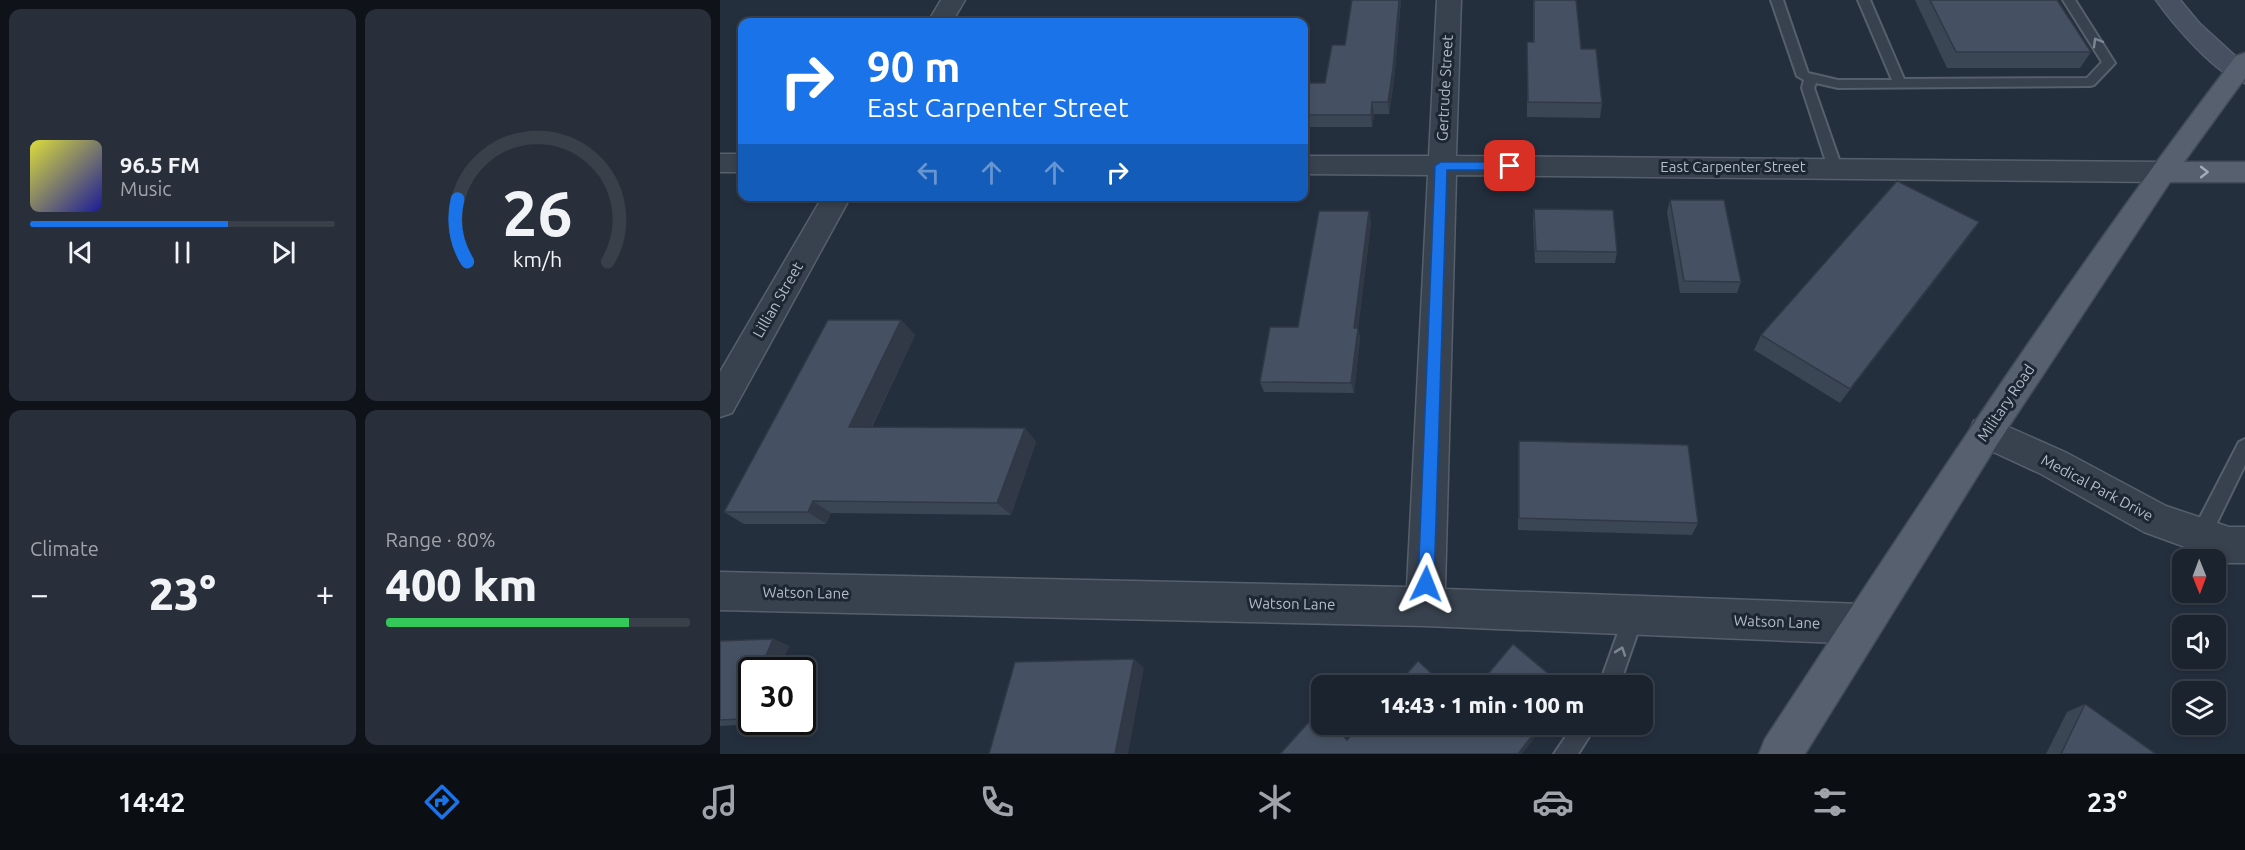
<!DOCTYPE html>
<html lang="en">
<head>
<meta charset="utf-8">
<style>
	:root { --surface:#1b232e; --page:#282f3a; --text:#f1f3f6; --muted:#a0a4aa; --line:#39404a; --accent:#1a73e8 }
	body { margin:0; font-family:Ubuntu,sans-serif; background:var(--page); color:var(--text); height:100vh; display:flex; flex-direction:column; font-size:22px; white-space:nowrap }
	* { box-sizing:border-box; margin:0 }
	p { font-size:20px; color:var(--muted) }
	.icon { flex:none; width:33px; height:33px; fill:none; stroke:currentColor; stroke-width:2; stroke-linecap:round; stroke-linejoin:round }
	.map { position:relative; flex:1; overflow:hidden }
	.side { display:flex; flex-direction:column; gap:9px; padding:9px; background:#0f1319; width:720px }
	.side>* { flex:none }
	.banner { position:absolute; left:18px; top:18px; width:570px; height:183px; border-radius:12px; box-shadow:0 3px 9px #0003,0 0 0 2px var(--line); background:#1a73e8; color:#fff; overflow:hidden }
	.needle { width:39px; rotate:179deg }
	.buttons { position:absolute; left:1452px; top:549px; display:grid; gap:12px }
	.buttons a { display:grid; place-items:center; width:54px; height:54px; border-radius:12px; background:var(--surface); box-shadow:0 3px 9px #0003,0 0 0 2px var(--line); font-size:30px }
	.speed { position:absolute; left:18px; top:657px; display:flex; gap:12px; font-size:30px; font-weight:700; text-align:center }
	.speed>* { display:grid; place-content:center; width:78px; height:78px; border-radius:50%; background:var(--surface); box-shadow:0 3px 9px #0003,0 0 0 2px var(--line); line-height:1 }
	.speed .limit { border:3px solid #111; border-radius:9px; background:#fff; color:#111 }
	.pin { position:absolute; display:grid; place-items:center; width:51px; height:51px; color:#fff; margin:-26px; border-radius:12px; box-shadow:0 3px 9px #0006 }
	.me { position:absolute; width:66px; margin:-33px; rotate:2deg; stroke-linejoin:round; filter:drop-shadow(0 0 4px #0008) }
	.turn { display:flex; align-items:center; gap:21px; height:126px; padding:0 30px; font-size:27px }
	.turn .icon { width:78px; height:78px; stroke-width:2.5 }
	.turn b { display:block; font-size:42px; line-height:51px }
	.lanes { display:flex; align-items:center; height:57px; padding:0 30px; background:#0003; justify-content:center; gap:30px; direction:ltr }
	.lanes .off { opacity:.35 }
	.big { font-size:45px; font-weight:800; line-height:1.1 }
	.side .tile { flex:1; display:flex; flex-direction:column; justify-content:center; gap:9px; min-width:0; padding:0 21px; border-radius:12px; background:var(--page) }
	.side .dial { align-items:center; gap:0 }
	.dial svg { height:156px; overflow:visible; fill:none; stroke:var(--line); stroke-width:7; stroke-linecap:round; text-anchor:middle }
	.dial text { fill:var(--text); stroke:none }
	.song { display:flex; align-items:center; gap:18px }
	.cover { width:72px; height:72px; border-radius:9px; background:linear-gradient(135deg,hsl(60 70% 55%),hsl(240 70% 35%)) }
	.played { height:6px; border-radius:3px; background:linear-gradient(90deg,var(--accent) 65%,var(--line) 65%) }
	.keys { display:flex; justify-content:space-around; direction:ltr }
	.heat { display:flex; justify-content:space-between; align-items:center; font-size:33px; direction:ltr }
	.charge { height:9px; border-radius:4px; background:linear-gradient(90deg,#34c759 80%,var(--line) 0) }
	.side .tiles { flex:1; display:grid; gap:9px; grid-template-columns:repeat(2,1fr) }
	.trip { position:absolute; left:591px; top:675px; width:342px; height:60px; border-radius:12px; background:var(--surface); box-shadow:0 3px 9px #0003,0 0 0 2px var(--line); font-weight:800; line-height:60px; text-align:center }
	.tab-bar { display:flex; height:96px; justify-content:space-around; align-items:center; background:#0b0e12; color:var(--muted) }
	.tab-bar .icon { width:42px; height:42px }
	.tab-bar .active { color:var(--accent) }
	.tab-bar b { font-size:27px; color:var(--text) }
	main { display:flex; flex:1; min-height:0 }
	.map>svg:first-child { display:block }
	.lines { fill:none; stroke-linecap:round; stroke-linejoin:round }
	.service-casing { stroke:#565f6c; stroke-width:4 }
	.minor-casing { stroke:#565f6c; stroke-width:3 }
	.secondary-casing { stroke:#565f6c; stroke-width:3 }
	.primary-casing { stroke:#414a57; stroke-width:3 }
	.service { fill:#38414e; fill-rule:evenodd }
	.minor { fill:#38414e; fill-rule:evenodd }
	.secondary { fill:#465061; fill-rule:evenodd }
	.primary { fill:#56606e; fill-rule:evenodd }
	.wall { fill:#3b4654 }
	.shaded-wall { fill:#303945 }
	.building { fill:#455162; stroke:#303945; stroke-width:1.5 }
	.oneway { stroke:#7c8592 }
	.oneway2 { stroke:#a1aab7 }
	.route { fill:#1a73e8; stroke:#114b97; stroke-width:1.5 }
	.labels { text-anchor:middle; stroke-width:6; stroke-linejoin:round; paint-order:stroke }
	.street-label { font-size:15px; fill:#b4bcc9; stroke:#1d2633 }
</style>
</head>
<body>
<main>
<section class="side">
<div class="tiles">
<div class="tile">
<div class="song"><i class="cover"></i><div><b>96.5 FM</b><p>Music</p></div></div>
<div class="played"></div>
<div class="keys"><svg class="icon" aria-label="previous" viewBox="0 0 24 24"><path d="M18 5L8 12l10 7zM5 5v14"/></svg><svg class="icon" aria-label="pause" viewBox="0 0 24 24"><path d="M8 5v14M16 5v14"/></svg><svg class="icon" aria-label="next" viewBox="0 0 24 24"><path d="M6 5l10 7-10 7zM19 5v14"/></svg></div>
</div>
<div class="tile dial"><svg viewBox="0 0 100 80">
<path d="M14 69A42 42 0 1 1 86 69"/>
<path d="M14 69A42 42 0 0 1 9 37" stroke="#1a73e8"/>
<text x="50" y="56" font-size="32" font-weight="700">26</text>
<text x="50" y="72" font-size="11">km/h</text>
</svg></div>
<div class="tile"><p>Climate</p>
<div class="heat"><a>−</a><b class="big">23°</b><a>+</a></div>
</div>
<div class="tile"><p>Range · 80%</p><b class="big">400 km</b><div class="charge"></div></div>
</div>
</section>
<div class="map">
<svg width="1525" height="754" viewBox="0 0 1525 754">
	<rect width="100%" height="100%" fill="#242f3e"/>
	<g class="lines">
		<g class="service-casing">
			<path id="service" d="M 1051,0 L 1063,0 L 1088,73 L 1118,80 L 1172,80 L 1138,0 L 1150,0 L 1184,79 L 1367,78 L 1382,62 L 1343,0 L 1355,0 L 1395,63 L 1374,85 L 1370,86 L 1118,88 L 1096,83 L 1094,88 L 1122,168 L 1115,173 L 1108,168 L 1082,88 L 1084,80 L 1077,76 Z
				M 1525,439 L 1525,465 L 1488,541 L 1481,544 L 1474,541 L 1472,535 L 1474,529 L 1519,442 Z
				M 913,607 L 920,610 L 923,617 L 899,686 L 879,686 L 906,610 Z
				M 854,724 L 877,724 L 858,754 L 834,754 Z"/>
		</g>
		<g class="minor-casing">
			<path id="minor" d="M 221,0 L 245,0 L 232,22 L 208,22 Z
				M 717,0 L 741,0 L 736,156 L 1442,162 L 1452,165 L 1456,172 L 1452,179 L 1442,182 L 736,175 L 725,589 L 1143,604 L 1157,610 L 1163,624 L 1157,638 L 1143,644 L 705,626 L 0,610 L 0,572 L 687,587 L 708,175 L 584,174 L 584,156 L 709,156 Z
				M 0,154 L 22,154 L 22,172 L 0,172 Z
				M 103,196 L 131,196 L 12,413 L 0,417 L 0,372 Z
				M 1266,417 L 1345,452 L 1446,506 L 1509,527 L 1525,527 L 1525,563 L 1509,563 L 1424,532 L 1321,474 L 1254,443 L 1249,432 L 1254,421 Z"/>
		</g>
		<g class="secondary-casing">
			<path id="secondary" d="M 1436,0 L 1460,0 L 1479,23 L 1525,65 L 1525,83 C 1497,76 1453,24 1436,0 Z"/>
		</g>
		<g class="primary-casing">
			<path id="primary" d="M 1525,53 L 1525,78 L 1464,162 L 1525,162 L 1525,182 L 1450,182 L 1278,443 L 1085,754 L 1039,754 L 1045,739 C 1197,508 1348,275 1516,56 Z"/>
		</g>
		<use href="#service" class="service"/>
		<use href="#minor" class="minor"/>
		<use href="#secondary" class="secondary"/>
		<use href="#primary" class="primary"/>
	</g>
	<path class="wall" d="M 632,0 L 681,0 L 674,80 L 669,114 L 654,114 L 652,127 L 584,127 L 584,83 L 605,83 L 625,45 Z
		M 813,0 L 856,0 L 861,49 L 882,103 L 880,118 L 807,117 L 807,42 L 813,42 Z
		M 1195,0 L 1337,0 L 1371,52 L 1360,68 L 1227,68 Z
		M 950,200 L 1021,282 L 1017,293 L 960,293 L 947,212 Z
		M 814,209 L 897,252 L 895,263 L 815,263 L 813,221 Z
		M 649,211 L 651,223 L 638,329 L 640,338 L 634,393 L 544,392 L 540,382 L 578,327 Z
		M 1259,222 L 1248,238 L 1120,403 L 1034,350 L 1041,335 Z
		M 181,320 L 195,335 L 152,427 L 305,428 L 316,442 L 291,515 L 111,513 L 106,524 L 24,524 L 4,512 Z
		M 799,441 L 978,523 L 972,535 L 798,530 L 798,454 Z
		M 53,639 L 69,646 L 59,670 L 32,670 L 32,722 L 38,722 L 37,724 L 0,726 L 0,641 Z
		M 1365,704 L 1436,754 L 1326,754 L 1347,712 Z"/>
	<path class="shaded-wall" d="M 679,0 L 681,0 L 674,80 L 669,114 L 668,102 Z
		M 652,102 L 654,114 L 652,127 L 651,115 Z
		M 649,211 L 651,223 L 638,329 L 640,338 L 634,393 L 631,383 L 634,328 Z
		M 1259,222 L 1248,238 L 1120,403 L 1130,389 Z
		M 181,320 L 195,335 L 145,440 L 129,427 Z
		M 305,428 L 316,442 L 291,515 L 277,503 Z
		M 93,501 L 111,513 L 106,524 L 88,512 Z
		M 53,639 L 69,646 L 59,670 L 40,670 Z
		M 414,659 L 424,668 L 408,754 L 395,754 Z
		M 32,691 L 32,722 L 38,722 L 37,724 L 20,719 Z
		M 821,724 L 825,724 L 802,754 L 798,754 Z"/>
	<path class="building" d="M 632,0 L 679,0 L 673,68 L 668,102 L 652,102 L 651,115 L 584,115 L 584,83 L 605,83 L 612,45 L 625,45 Z
		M 814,0 L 856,0 L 861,49 L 876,49 L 882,103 L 808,102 L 807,42 L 814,42 Z
		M 1210,0 L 1337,0 L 1371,52 L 1236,52 Z
		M 1177,181 L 1259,222 L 1130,389 L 1041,335 Z
		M 950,200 L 1004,200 L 1021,282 L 964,281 Z
		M 814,209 L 893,210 L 897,252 L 816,251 Z
		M 599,211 L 649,211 L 634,328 L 638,328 L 631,383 L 540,382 L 550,327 L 578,327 Z
		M 108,320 L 181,320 L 129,427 L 305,428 L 277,503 L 93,501 L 88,512 L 4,512 Z
		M 799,441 L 968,445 L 978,523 L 799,518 Z
		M 53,639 L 40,670 L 32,670 L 32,691 L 20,719 L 0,720 L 0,641 Z
		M 793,644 L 843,686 L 758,686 Z
		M 414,659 L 395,754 L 269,754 L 295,662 Z
		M 698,661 L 725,686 L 676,686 Z
		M 1365,704 L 1436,754 L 1341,754 Z
		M 599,711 L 602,713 L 602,724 L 613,724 L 627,740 L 641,724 L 821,724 L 798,754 L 560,754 Z"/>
	<defs><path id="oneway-chevron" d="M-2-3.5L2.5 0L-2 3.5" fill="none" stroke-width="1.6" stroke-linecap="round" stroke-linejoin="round" transform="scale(1.5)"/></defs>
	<g class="oneway">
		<use href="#oneway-chevron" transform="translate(1377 42) rotate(-120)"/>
		<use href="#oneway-chevron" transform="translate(901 651) rotate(-71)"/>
	</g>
	<use class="oneway2" href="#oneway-chevron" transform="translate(1484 172)"/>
	<path class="route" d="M 721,162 L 790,162 L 796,166 L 790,170 L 727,170 L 714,584 L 711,589 L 706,591 L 700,589 L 698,584 L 715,166 Z"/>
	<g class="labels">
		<g class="street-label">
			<text transform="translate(725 88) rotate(-87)" y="5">Gertrude Street</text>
			<text x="1013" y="172">East Carpenter Street</text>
			<text transform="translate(58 300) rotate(-60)" y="5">Lillian Street</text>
			<text transform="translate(1286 403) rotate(-56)" y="5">Military Road</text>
			<text transform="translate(1377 488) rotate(28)" y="5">Medical Park Drive</text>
			<text transform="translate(86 593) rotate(1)" y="5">Watson Lane</text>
			<text transform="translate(572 604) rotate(1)" y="5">Watson Lane</text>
			<text transform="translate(1057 622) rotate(2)" y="5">Watson Lane</text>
		</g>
	</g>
</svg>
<div class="buttons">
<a><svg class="needle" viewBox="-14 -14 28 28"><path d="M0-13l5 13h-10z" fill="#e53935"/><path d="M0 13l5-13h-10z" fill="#a0a4aa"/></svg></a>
<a><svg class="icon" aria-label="sound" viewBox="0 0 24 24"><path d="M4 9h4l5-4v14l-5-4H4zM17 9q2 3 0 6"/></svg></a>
<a><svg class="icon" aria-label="layers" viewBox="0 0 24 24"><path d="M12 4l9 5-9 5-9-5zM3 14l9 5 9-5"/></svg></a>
</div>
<div class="speed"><div class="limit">30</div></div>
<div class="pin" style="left:790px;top:166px;background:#d93025"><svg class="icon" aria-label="arrive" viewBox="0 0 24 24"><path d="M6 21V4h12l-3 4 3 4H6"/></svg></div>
<svg class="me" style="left:706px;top:584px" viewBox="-20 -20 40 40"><path d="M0-17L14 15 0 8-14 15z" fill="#1a73e8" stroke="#fff" stroke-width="4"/></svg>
<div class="trip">14:43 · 1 min · 100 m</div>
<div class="banner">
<div class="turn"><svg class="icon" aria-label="right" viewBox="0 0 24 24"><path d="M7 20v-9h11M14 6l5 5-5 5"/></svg><div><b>90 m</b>East Carpenter Street</div></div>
<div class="lanes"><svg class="icon off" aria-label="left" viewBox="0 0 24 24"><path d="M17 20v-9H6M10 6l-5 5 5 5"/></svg><svg class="icon off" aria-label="ahead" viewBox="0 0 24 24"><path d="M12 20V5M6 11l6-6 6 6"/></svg><svg class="icon off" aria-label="ahead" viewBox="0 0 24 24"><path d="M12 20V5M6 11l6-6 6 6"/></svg><svg class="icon" aria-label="right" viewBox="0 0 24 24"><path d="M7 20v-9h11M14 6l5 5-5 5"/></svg></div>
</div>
</div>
</main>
<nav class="tab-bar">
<b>14:42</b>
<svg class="icon active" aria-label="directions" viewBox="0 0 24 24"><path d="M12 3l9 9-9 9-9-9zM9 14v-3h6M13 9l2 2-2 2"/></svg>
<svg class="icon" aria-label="music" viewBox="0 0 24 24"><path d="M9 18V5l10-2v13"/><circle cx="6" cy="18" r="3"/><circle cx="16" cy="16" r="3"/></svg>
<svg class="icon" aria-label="phone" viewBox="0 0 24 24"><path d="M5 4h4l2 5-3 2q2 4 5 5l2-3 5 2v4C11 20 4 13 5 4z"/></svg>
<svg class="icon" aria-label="climate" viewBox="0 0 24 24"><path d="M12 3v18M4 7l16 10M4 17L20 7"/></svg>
<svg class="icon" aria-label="car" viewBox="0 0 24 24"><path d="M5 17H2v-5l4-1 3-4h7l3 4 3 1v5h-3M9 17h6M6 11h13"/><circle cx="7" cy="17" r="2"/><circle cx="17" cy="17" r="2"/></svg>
<svg class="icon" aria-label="filters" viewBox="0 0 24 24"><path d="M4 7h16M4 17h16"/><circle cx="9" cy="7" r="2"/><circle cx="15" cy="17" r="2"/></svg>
<b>23°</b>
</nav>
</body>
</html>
